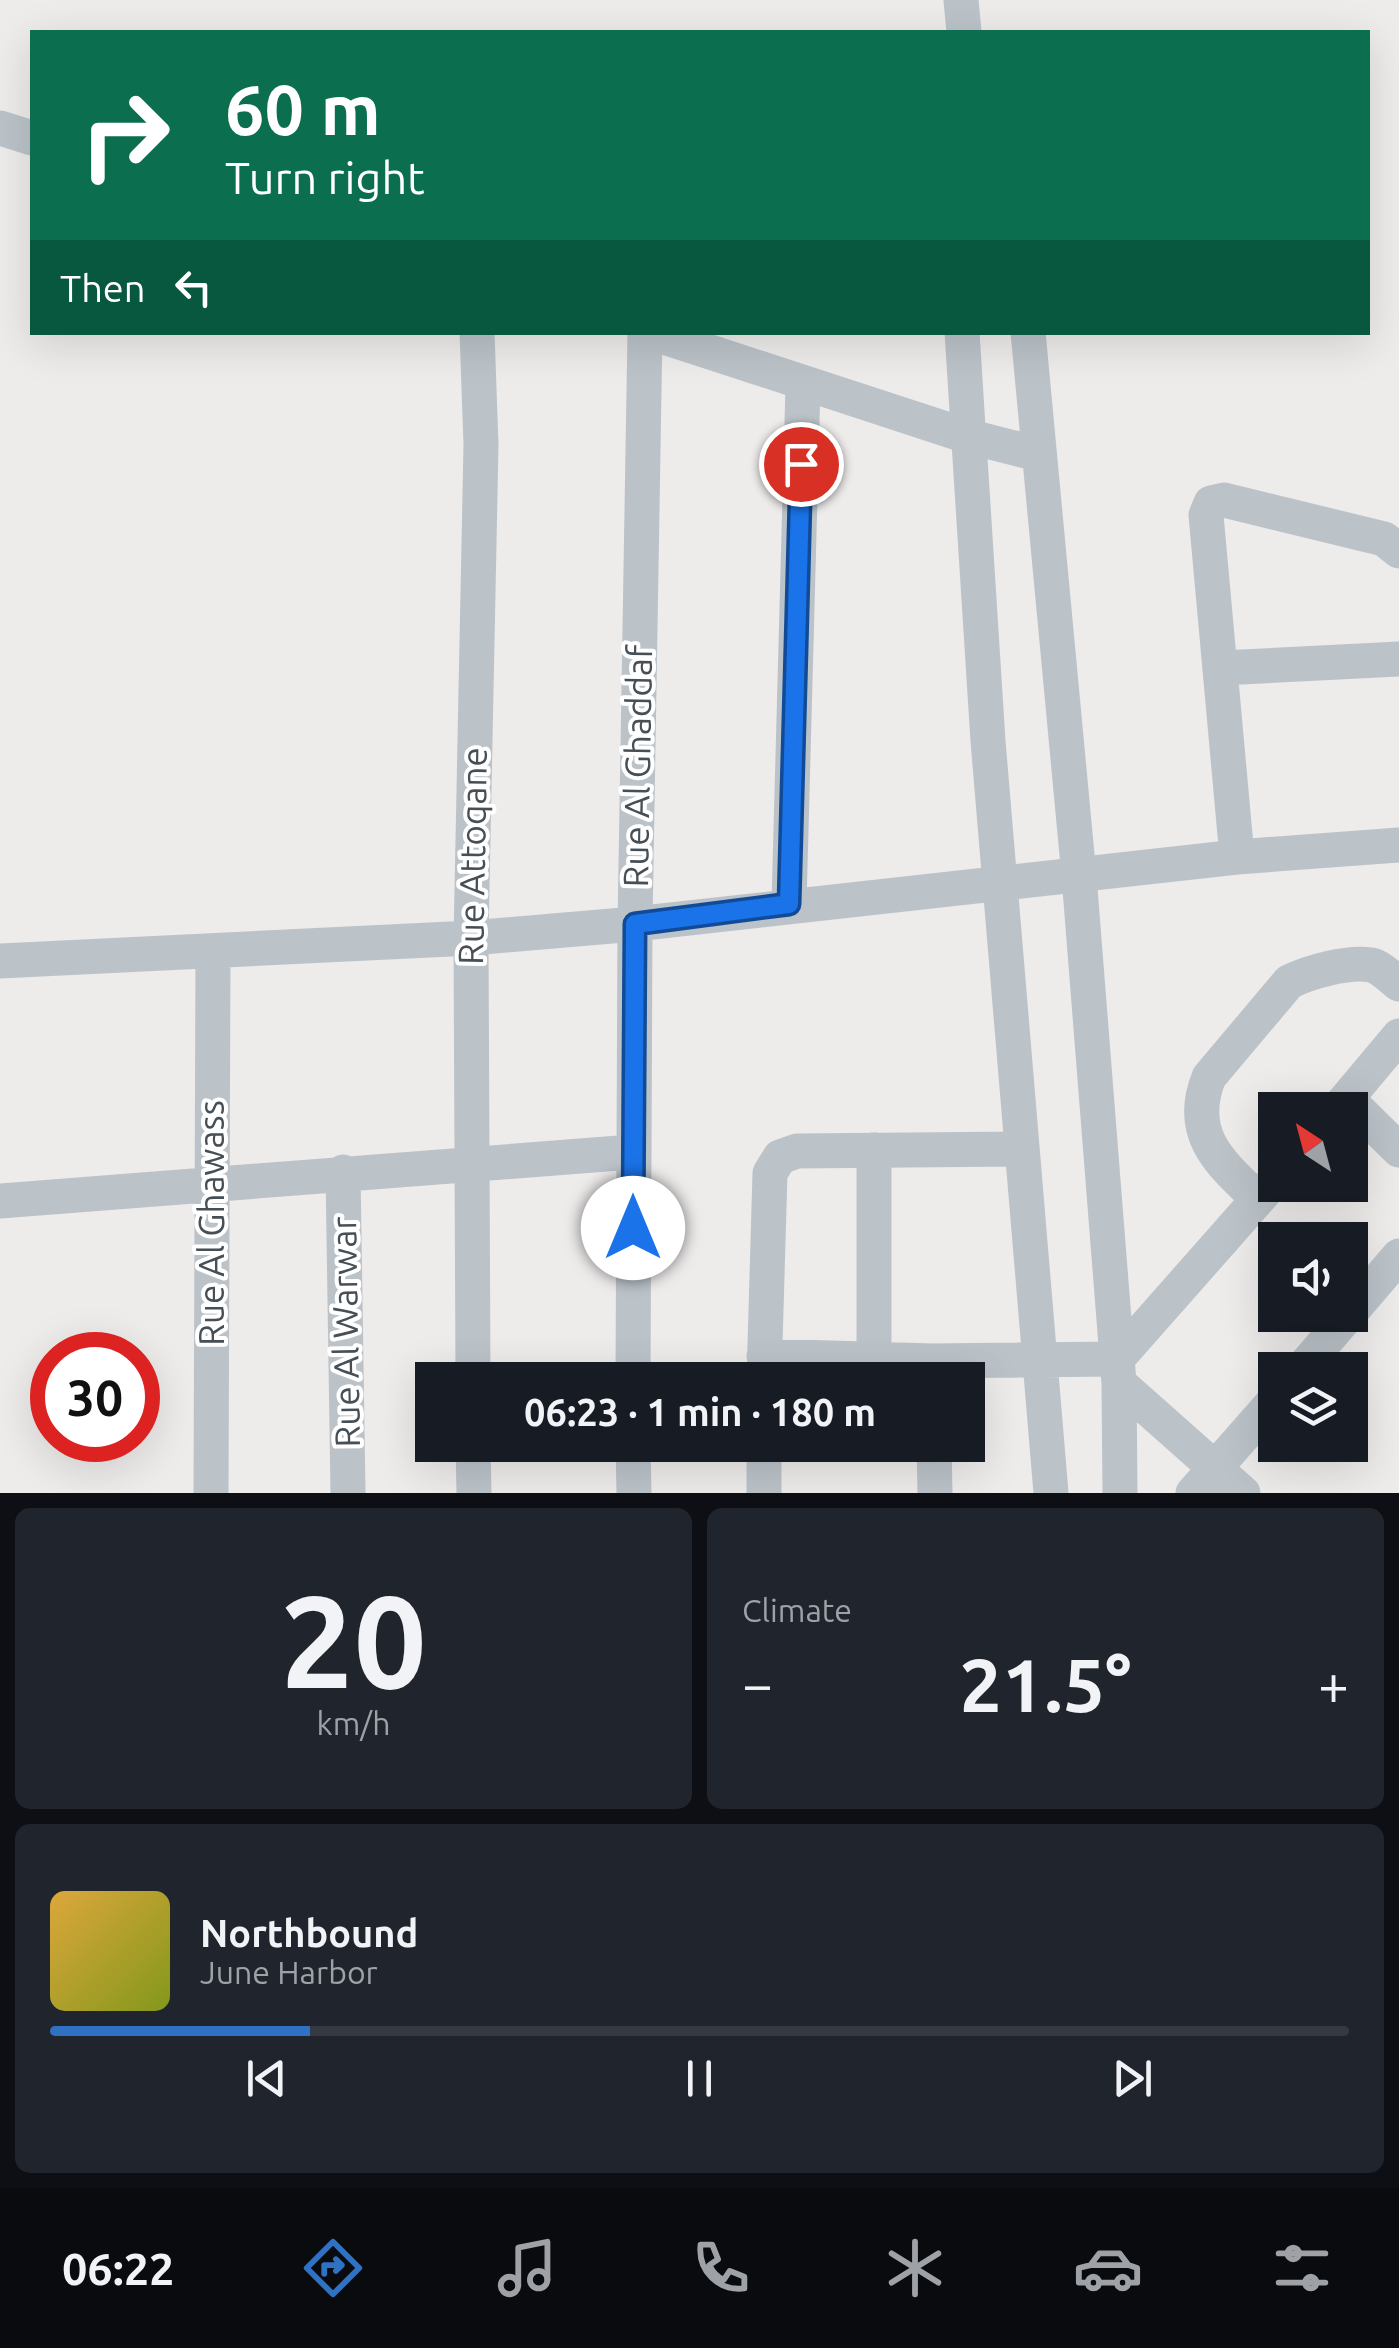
<!DOCTYPE html>
<html lang="en">
<head>
<meta charset="utf-8">
<style>
	:root { --surface:#171b24; --page:#20242c; --text:#f1f3f6; --muted:#9ea1a6; --line:#363941; --accent:#2f72c4 }
	body { margin:0; font-family:Ubuntu,sans-serif; background:var(--page); color:var(--text); height:100vh; display:flex; flex-direction:column; font-size:38px; white-space:nowrap }
	* { box-sizing:border-box; margin:0 }
	p { font-size:32px; color:var(--muted) }
	.icon { flex:none; width:55px; height:55px; fill:none; stroke:currentColor; stroke-width:2; stroke-linecap:round; stroke-linejoin:round }
	.map { position:relative; height:1493px; overflow:hidden }
	.side { display:flex; flex-direction:column; gap:15px; padding:15px; background:#0d0f14; flex:1 }
	.side>* { flex:none }
	.guide { position:absolute; left:30px; top:30px; width:1340px; height:305px; border-radius:0px; box-shadow:0 10px 40px #0002; background:#0b6e4f; color:#fff; overflow:hidden }
	.needle { width:65px; rotate:324deg }
	.fabs { position:absolute; left:1258px; top:1092px; display:grid; gap:20px }
	.fabs a { display:grid; place-items:center; width:110px; height:110px; border-radius:0px; background:var(--surface); box-shadow:0 10px 40px #0002; font-size:50px }
	.speed { position:absolute; left:30px; top:1332px; display:flex; gap:20px; font-size:50px; font-weight:700; text-align:center }
	.speed>* { display:grid; place-content:center; width:130px; height:130px; border-radius:50%; background:var(--surface); box-shadow:0 10px 40px #0002; line-height:1 }
	.speed .limit { border:15px solid #d22; background:#fff; color:#111 }
	.pin { position:absolute; display:grid; place-items:center; width:85px; height:85px; color:#fff; margin:-42px; border:5px solid #fff; border-radius:50%; box-shadow:0 2px 10px #0007 }
	.me { position:absolute; width:110px; margin:-55px; rotate:0deg; stroke-linejoin:round; filter:drop-shadow(0 0 8px #0008) }
	.turn { display:flex; align-items:center; gap:35px; height:210px; padding:0 30px; font-size:45px }
	.turn .icon { width:130px; height:130px; stroke-width:2.5 }
	.turn b { display:block; font-size:70px; line-height:85px }
	.then { display:flex; align-items:center; height:95px; padding:0 30px; background:#0003; gap:20px; font-size:38px }
	.big { font-size:75px; font-weight:700; line-height:1.1 }
	.side .widget { flex:1; display:flex; flex-direction:column; justify-content:center; gap:15px; min-width:0; padding:0 35px; border-radius:15px; background:var(--page) }
	.side .dial { align-items:center; gap:0 }
	.dial b { font-size:130px; line-height:1 }
	.song { display:flex; align-items:center; gap:30px }
	.cover { width:120px; height:120px; border-radius:15px; background:linear-gradient(135deg,hsl(40 70% 55%),hsl(70 70% 35%)) }
	.played { height:10px; border-radius:5px; background:linear-gradient(90deg,var(--accent) 20%,var(--line) 20%) }
	.keys { display:flex; justify-content:space-around; direction:ltr }
	.heat { display:flex; justify-content:space-between; align-items:center; font-size:55px; direction:ltr }
	.side .tiles { flex:1; display:grid; gap:15px; grid-template-columns:1fr 1fr }
	.widget:last-child { grid-column:span 2 }
	.trip { position:absolute; left:415px; top:1362px; width:570px; height:100px; border-radius:0px; background:var(--surface); box-shadow:0 10px 40px #0002; font-weight:700; line-height:100px; text-align:center }
	.menu { display:flex; height:160px; justify-content:space-around; align-items:center; background:#090b0e; color:var(--muted) }
	.menu .icon { width:70px; height:70px }
	.menu .current { color:var(--accent) }
	.menu b { font-size:45px; color:var(--text) }
	.map>svg:first-child { display:block }
	.lines { fill:none; stroke-linecap:round; stroke-linejoin:round }
	.minor { stroke:#bbc3c9; stroke-width:35 }
	.route-casing { stroke:#114b97; stroke-width:25 }
	.route { stroke:#1a73e8; stroke-width:18 }
	.labels { text-anchor:middle; stroke-width:8; stroke-linejoin:round; paint-order:stroke }
	.street-label { font-size:35px; fill:#464f56; stroke:#fff }
</style>
</head>
<body>
<div class="map">
<svg width="1399" height="1493" viewBox="0 0 1399 1493">
	<rect width="100%" height="100%" fill="#eeebeb"/>
	<g class="lines">
		<path class="minor" d="M 961,0 L 964,32
			M 0,128 L 32,138
			M 649,332 L 967,436 L 1038,454
			M 962,332 L 988,741 L 1051,1493
			M 1028,332 L 1079,876 L 1119,1383 L 1120,1493
			M 1221,668 L 1399,659
			M 1237,857 L 1206,515 L 1211,503 L 1224,500 L 1384,539 L 1399,551
			M 789,904 L 803,385
			M 0,961 L 471,938 L 635,924 L 1237,857 L 1399,845
			M 1347,1099 L 1399,1150
			M 1337,1110 L 1399,1036
			M 343,1172 L 348,1493
			M 1258,1199 C 1220,1163 1186,1134 1209,1077 L 1289,982 C 1309,972 1348,961 1371,965 C 1381,967 1391,978 1399,984
			M 0,1201 L 632,1152
			M 1350,1313 L 1399,1256
			M 764,1356 L 933,1361 L 1117,1359 L 1275,1180
			M 874,1359 L 874,1150
			M 1301,1370 L 1348,1315
			M 764,1379 L 770,1173 L 780,1157 L 797,1151 L 1022,1149
			M 473,1380 L 471,938 L 481,445 L 477,332
			M 633,1380 L 635,924 L 645,332
			M 1119,1383 L 1243,1493
			M 473,1445 L 474,1493
			M 633,1445 L 634,1493
			M 764,1445 L 764,1493
			M 934,1445 L 935,1493
			M 211,1493 L 213,953
			M 1193,1493 L 1275,1400"/>
	</g>
	<g class="lines">
		<g class="route-casing">
			<path id="route" d="M 633,1228 L 635,924 L 789,904 L 801,464"/>
		</g>
		<use href="#route" class="route"/>
	</g>
	<g class="labels">
		<g class="street-label">
			<text transform="translate(638 766) rotate(-89)" y="12">Rue Al Ghaddaf</text>
			<text transform="translate(473 856) rotate(-89)" y="12">Rue Attoqane</text>
			<text transform="translate(212 1223) rotate(-90)" y="12">Rue Al Ghawass</text>
			<text transform="translate(346 1332) rotate(-91)" y="12">Rue Al Warwar</text>
		</g>
	</g>
</svg>
<div class="fabs">
<a><svg class="needle" viewBox="-14 -14 28 28"><path d="M0-13l5 13h-10z" fill="#e53935"/><path d="M0 13l5-13h-10z" fill="#9ea1a6"/></svg></a>
<a><svg class="icon" aria-label="sound" viewBox="0 0 24 24"><path d="M4 9h4l5-4v14l-5-4H4zM17 9q2 3 0 6"/></svg></a>
<a><svg class="icon" aria-label="layers" viewBox="0 0 24 24"><path d="M12 4l9 5-9 5-9-5zM3 14l9 5 9-5"/></svg></a>
</div>
<div class="speed"><div class="limit">30</div></div>
<div class="pin" style="left:801px;top:464px;background:#d93025"><svg class="icon" aria-label="arrive" viewBox="0 0 24 24"><path d="M6 21V4h12l-3 4 3 4H6"/></svg></div>
<svg class="me" style="left:633px;top:1228px" viewBox="-20 -20 40 40"><circle r="19" fill="#fff"/><path d="M0-13L10 11 0 6-10 11z" fill="#1a73e8"/></svg>
<div class="trip">06:23 · 1 min · 180 m</div>
<div class="guide">
<div class="turn"><svg class="icon" aria-label="right" viewBox="0 0 24 24"><path d="M7 20v-9h11M14 6l5 5-5 5"/></svg><div><b>60 m</b>Turn right</div></div>
<div class="then">Then<svg class="icon" aria-label="left" viewBox="0 0 24 24"><path d="M17 20v-9H6M10 6l-5 5 5 5"/></svg></div>
</div>
</div>
<section class="side">
<div class="tiles">
<div class="widget dial"><b>20</b><p>km/h</p></div>
<div class="widget"><p>Climate</p>
<div class="heat"><a>−</a><b class="big">21.5°</b><a>+</a></div>
</div>
<div class="widget">
<div class="song"><i class="cover"></i><div><b>Northbound</b><p>June Harbor</p></div></div>
<div class="played"></div>
<div class="keys"><svg class="icon" aria-label="previous" viewBox="0 0 24 24"><path d="M18 5L8 12l10 7zM5 5v14"/></svg><svg class="icon" aria-label="pause" viewBox="0 0 24 24"><path d="M8 5v14M16 5v14"/></svg><svg class="icon" aria-label="next" viewBox="0 0 24 24"><path d="M6 5l10 7-10 7zM19 5v14"/></svg></div>
</div>
</div>
</section>
<nav class="menu">
<b>06:22</b>
<svg class="icon current" aria-label="directions" viewBox="0 0 24 24"><path d="M12 3l9 9-9 9-9-9zM9 14v-3h6M13 9l2 2-2 2"/></svg>
<svg class="icon" aria-label="music" viewBox="0 0 24 24"><path d="M9 18V5l10-2v13"/><circle cx="6" cy="18" r="3"/><circle cx="16" cy="16" r="3"/></svg>
<svg class="icon" aria-label="phone" viewBox="0 0 24 24"><path d="M5 4h4l2 5-3 2q2 4 5 5l2-3 5 2v4C11 20 4 13 5 4z"/></svg>
<svg class="icon" aria-label="climate" viewBox="0 0 24 24"><path d="M12 3v18M4 7l16 10M4 17L20 7"/></svg>
<svg class="icon" aria-label="car" viewBox="0 0 24 24"><path d="M5 17H2v-5l4-1 3-4h7l3 4 3 1v5h-3M9 17h6M6 11h13"/><circle cx="7" cy="17" r="2"/><circle cx="17" cy="17" r="2"/></svg>
<svg class="icon" aria-label="filters" viewBox="0 0 24 24"><path d="M4 7h16M4 17h16"/><circle cx="9" cy="7" r="2"/><circle cx="15" cy="17" r="2"/></svg>
</nav>
</body>
</html>
